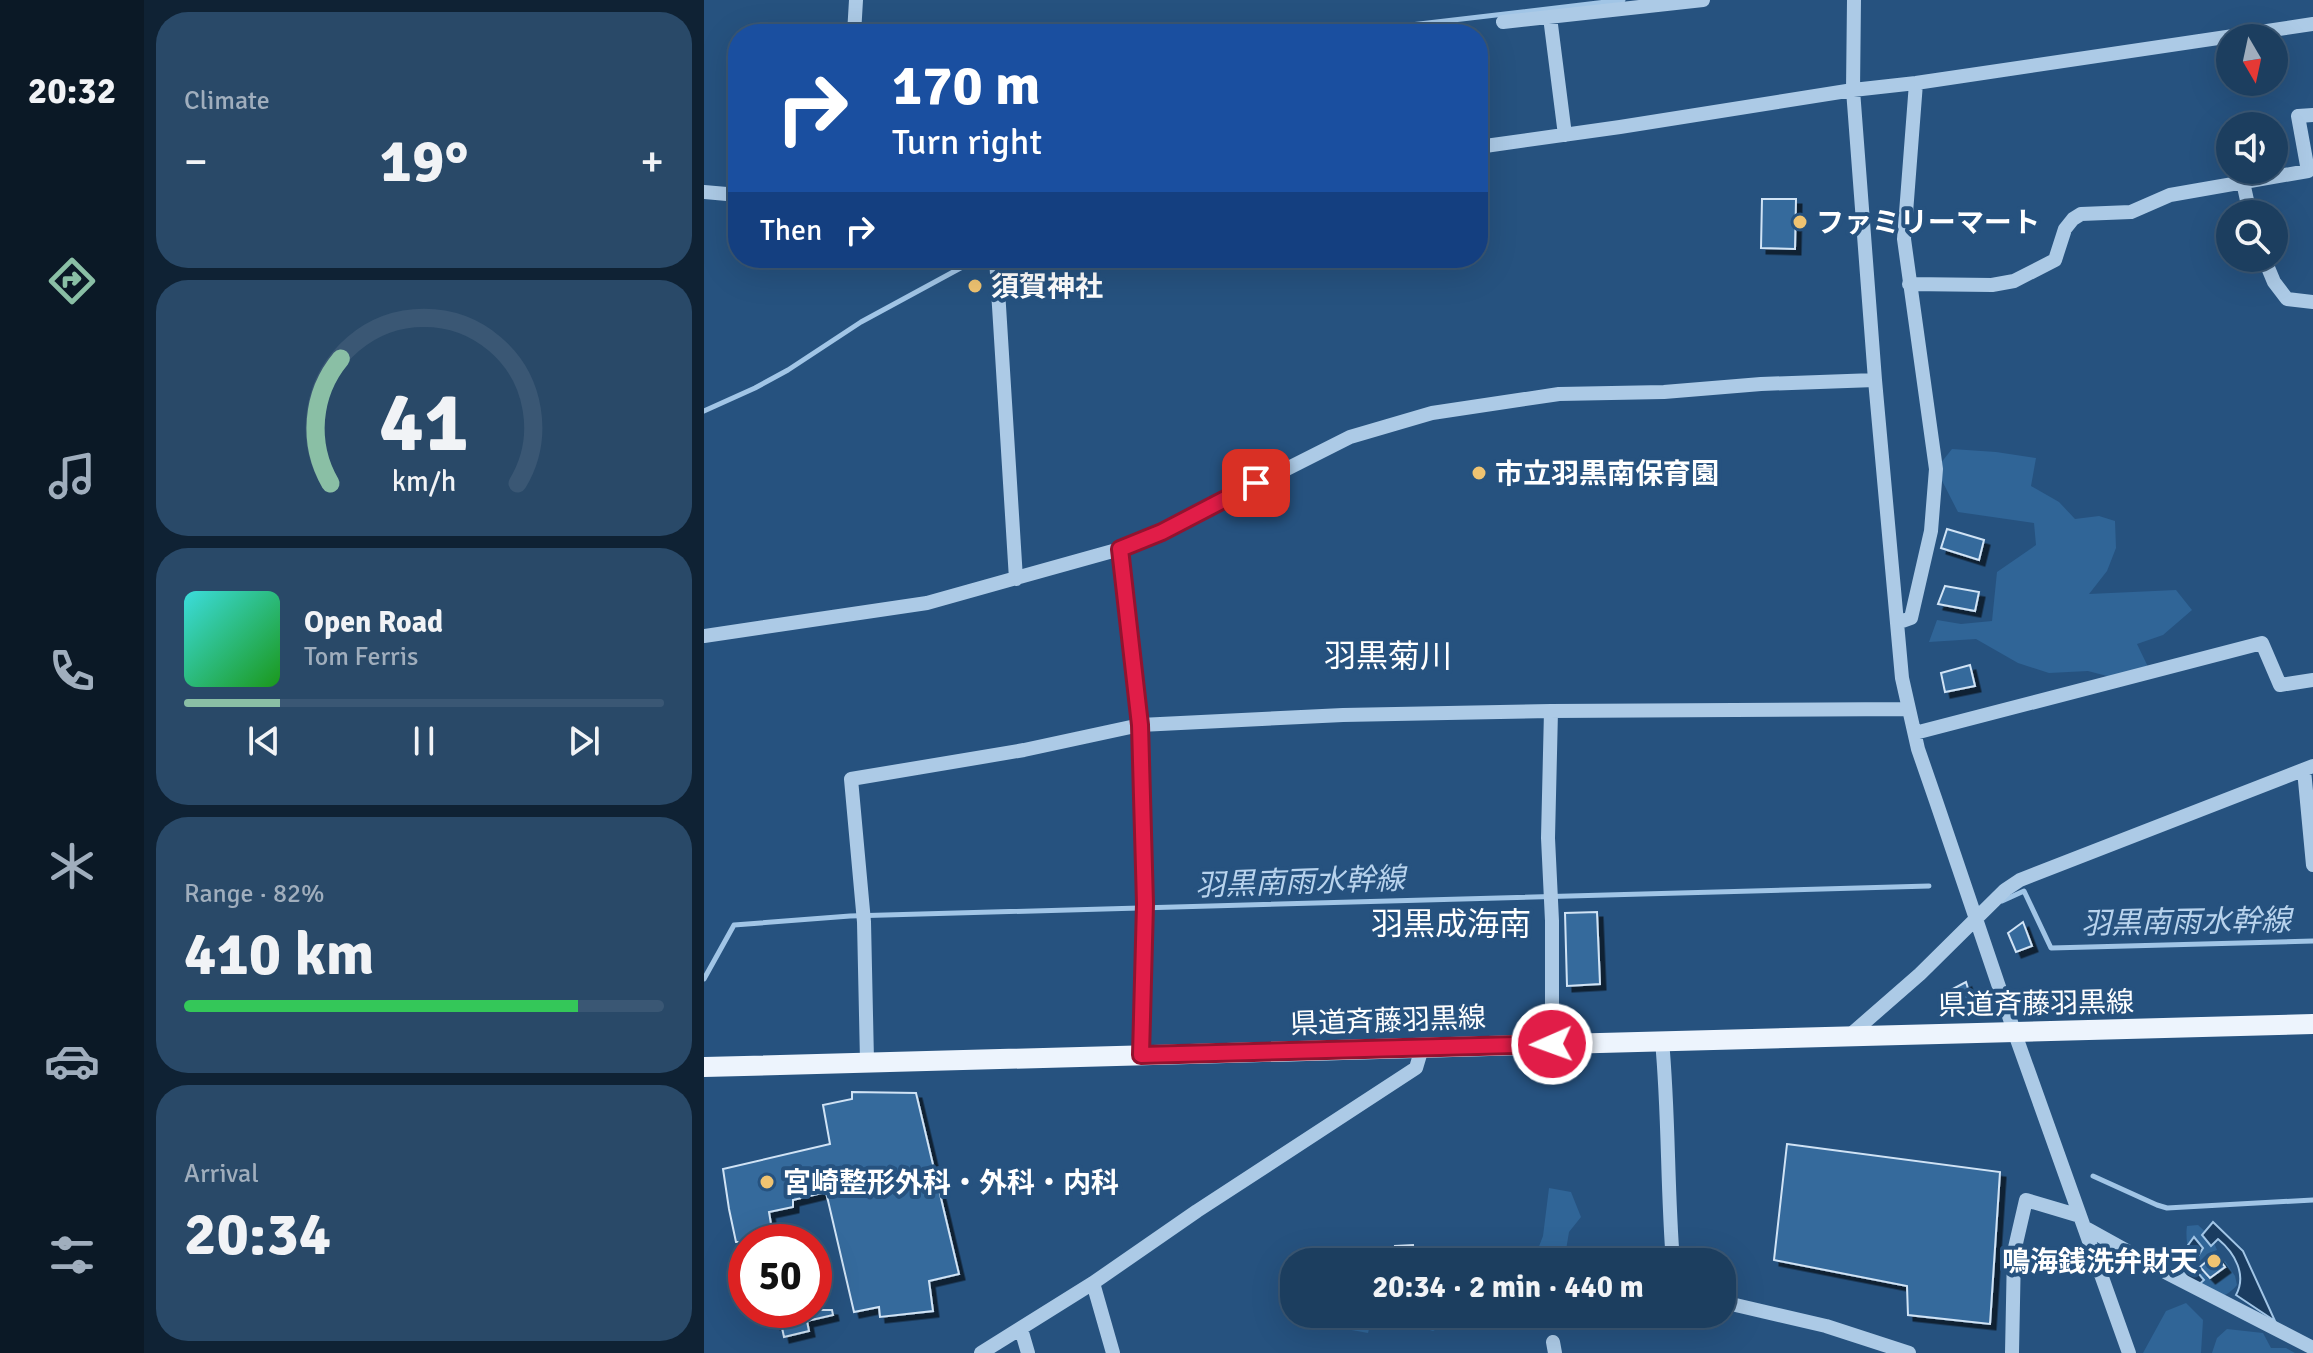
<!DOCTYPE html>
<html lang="en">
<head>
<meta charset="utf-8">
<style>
	:root { --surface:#1c3e5f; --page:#294968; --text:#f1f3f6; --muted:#a0aebd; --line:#3a5774; --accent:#8abfa5 }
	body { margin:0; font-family:Signika,"Noto Sans JP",sans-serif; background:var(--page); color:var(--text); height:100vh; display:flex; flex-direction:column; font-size:30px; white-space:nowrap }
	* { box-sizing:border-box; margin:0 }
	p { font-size:26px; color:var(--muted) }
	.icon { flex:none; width:44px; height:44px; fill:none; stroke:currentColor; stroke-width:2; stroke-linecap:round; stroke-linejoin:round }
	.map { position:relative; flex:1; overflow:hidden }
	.side { display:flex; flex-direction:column; gap:12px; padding:12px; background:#0f2234; width:560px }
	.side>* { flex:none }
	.guide { position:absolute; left:24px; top:24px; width:760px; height:244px; border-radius:32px; box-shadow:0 8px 32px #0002,0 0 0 2px var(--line); background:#1a4fa0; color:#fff; overflow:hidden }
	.needle { width:52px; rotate:171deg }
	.buttons { position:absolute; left:1512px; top:24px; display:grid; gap:16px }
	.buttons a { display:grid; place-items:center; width:72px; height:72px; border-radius:50%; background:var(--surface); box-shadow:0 8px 32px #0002,0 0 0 2px var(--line); font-size:40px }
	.speed { position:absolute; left:24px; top:1224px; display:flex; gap:16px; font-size:40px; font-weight:700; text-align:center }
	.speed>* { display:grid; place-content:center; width:104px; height:104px; border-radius:50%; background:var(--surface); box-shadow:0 8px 32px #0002,0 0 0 2px var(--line); line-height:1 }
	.speed .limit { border:12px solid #d22; background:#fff; color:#111 }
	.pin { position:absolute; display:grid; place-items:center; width:68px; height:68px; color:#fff; margin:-34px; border-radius:16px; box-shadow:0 4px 12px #0006 }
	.me { position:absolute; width:88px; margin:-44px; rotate:268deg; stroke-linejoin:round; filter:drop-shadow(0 0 6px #0008) }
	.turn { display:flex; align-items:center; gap:28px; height:168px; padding:0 32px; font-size:36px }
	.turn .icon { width:104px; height:104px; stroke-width:2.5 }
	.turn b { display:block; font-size:56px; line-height:68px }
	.then { display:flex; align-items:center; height:76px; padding:0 32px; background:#0003; gap:16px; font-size:30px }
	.big { font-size:60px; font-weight:800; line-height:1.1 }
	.side .widget { flex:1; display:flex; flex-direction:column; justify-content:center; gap:12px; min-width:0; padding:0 28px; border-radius:32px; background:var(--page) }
	.side .dial { align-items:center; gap:0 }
	.dial svg { height:208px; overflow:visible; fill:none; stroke:var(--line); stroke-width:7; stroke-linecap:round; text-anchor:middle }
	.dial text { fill:var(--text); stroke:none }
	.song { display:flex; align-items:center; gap:24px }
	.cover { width:96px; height:96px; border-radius:12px; background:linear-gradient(135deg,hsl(180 70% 55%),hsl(120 70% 35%)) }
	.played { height:8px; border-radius:4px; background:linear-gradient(90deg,var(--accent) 20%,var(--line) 20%) }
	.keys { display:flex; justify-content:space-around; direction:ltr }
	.heat { display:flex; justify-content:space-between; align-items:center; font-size:44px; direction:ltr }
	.charge { height:12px; border-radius:6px; background:linear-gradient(90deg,#34c759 82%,var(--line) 0) }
	.trip { position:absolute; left:576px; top:1248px; width:456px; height:80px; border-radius:32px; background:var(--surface); box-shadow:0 8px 32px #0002,0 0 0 2px var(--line); font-weight:800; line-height:80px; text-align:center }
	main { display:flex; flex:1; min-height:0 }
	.tab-bar { display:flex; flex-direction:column; width:144px; justify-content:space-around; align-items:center; background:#0b1926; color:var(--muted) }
	.tab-bar .icon { width:56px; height:56px }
	.tab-bar .on { color:var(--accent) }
	.tab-bar b { font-size:36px; color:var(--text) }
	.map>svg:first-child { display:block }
	.green { fill:#306597 }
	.water { fill:#1a3c60; stroke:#a1c5e6; stroke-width:2 }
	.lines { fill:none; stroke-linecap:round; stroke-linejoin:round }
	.stream { stroke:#a1c5e6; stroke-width:5 }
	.building { fill:#366a9c; stroke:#d0e3f5; stroke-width:2; filter:url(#shadow) }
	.minor { stroke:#accae6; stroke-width:14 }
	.major { stroke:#edf4fd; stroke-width:20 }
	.route-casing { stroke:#92132f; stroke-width:20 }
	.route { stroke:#e11d48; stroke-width:14 }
	.poi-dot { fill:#efc371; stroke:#26527f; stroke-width:3 }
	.labels { text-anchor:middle; stroke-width:8; stroke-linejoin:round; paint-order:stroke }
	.poi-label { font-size:28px; font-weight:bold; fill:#fff; stroke:#26527f; text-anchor:start }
	.street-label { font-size:28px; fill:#fff; stroke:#26527f }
	.water-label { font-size:30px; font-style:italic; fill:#b8d3ed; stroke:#26527f }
	.quarter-label { font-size:32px; fill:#fff; stroke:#26527f }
</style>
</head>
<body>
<main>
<nav class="tab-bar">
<b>20:32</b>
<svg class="icon on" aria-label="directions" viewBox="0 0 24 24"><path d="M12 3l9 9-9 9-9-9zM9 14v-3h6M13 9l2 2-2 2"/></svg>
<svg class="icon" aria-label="music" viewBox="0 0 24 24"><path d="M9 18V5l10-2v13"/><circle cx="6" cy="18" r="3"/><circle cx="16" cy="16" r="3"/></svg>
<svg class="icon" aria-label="phone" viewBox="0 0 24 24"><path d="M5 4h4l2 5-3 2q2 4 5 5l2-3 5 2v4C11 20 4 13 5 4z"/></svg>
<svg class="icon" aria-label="climate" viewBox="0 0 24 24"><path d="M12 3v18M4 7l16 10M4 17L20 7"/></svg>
<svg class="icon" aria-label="car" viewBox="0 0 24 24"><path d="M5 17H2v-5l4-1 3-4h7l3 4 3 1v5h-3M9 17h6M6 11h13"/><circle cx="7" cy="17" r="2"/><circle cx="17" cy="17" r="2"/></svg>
<svg class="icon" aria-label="filters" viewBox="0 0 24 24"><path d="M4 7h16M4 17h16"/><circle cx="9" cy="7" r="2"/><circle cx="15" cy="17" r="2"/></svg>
</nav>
<section class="side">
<div class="widget"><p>Climate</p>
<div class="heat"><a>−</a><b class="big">19°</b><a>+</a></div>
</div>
<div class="widget dial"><svg viewBox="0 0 100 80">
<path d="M14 69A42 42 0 1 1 86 69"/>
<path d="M14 69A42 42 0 0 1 18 21" stroke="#8abfa5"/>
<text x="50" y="56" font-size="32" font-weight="700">41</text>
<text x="50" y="72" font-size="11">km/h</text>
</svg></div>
<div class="widget">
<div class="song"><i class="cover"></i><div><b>Open Road</b><p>Tom Ferris</p></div></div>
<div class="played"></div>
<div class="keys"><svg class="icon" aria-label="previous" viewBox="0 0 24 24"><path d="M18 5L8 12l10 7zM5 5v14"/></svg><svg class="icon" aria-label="pause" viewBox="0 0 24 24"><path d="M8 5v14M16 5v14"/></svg><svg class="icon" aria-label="next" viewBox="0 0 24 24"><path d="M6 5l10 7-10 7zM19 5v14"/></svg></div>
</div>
<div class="widget"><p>Range · 82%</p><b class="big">410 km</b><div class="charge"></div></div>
<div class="widget"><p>Arrival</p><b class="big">20:34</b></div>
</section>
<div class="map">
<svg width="1609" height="1353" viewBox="0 0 1609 1353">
	<defs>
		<filter id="shadow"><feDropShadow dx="5.5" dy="5.5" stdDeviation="0" flood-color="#0009"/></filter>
	</defs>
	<rect width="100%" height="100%" fill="#26527f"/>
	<path class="green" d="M 1248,449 L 1292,452 L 1332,458 L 1327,486 L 1355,502 L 1371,519 L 1395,516 L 1411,521 L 1412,548 L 1403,571 L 1385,594 L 1472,590 L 1488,610 L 1459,635 L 1433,644 L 1446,671 L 1422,681 L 1384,671 L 1345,673 L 1314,663 L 1272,639 L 1225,642 L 1233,620 L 1257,624 L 1288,621 L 1293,572 L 1332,545 L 1330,523 L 1254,512 L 1232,469 Z
		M 845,1188 L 867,1192 L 877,1217 L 865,1232 L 862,1250 L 877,1256 L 881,1262 L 829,1262 L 839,1236 Z
		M 1494,1225 L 1508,1238 L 1513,1250 L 1503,1254 L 1495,1262 L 1483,1259 C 1485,1248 1481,1238 1483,1226 Z
		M 1521,1261 L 1531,1276 L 1533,1285 C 1521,1299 1515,1297 1498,1294 L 1491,1275 L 1508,1271 Z
		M 1482,1303 L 1499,1320 L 1497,1353 L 1439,1353 L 1462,1311 Z
		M 642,1314 L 801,1314 C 772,1317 756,1316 729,1331 L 694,1320 L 668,1317 L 664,1333 L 642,1329 Z
		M 1523,1329 L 1559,1333 L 1567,1348 L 1582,1348 L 1591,1353 L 1508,1353 L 1513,1338 Z"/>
	<path class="water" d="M 1509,1222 L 1539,1251 L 1571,1321 L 1532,1295 C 1543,1275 1531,1253 1514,1239 L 1507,1246 L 1498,1235 Z
		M 1490,1237 L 1499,1248 L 1488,1266 L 1500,1280 L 1492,1287 L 1471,1263 Z"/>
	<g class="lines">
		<path class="stream" d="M 671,34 L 681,28 L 919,0
			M 0,411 L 51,388 L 84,370 L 157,322 L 275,258
			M 1298,901 L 1320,891 L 1347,948 L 1609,941
			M 0,979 L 30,925 L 146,916 L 1225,886
			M 1389,1176 L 1453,1205 L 1463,1208 L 1609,1200"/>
	</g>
	<path class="building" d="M 1058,199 L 1092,199 L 1091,249 L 1057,248 Z
		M 1243,529 L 1280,540 L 1275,560 L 1237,548 Z
		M 1241,586 L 1275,592 L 1271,611 L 1234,604 Z
		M 1266,665 L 1271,686 L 1241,692 L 1237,673 Z
		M 893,912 L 896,984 L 863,986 L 861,913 Z
		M 1319,922 L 1328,946 L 1312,952 L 1304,933 Z
		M 1262,982 L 1267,998 L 1245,1009 L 1241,993 Z
		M 148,1092 L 212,1093 L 255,1274 L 225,1281 L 229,1311 L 176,1317 L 175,1307 L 150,1312 L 122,1192 L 89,1200 L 89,1207 L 65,1212 L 70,1242 L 32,1242 L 25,1209 L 19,1169 L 126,1144 L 119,1105 L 148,1099 Z
		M 1083,1144 L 1296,1172 L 1286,1324 L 1204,1315 L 1203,1286 L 1070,1260 Z
		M 709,1245 L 711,1262 L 692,1262 L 691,1246 Z
		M 1511,1254 L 1521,1267 L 1506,1278 L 1496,1267 Z
		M 68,1310 L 128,1310 L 129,1315 L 103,1321 L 105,1331 L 80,1337 L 77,1323 L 71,1324 Z"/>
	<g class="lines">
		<path class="minor" d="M 1150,0 L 1149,90 L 1171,380 L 1198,678 L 1214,749 L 1232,801 L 1310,1031 L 1425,1353
			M 846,17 L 861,135
			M 799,22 L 999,0
			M 150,34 L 152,0
			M 774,147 L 916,127 L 1149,90 L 1212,83 L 1609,24
			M 1539,182 L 1546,214
			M 0,192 L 34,195
			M 292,258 L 312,579
			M 1560,258 L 1570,282 L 1583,299 L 1609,302
			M 1205,284 L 1288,285 L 1310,281 L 1351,260 L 1361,229 L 1369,219 L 1377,214 L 1427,212 L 1466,195 L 1604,171 L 1594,116 L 1609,115
			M 416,549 L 436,725 L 441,904 L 437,1055
			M 1193,623 L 1207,618 L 1227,531 L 1232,469 L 1200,239 L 1212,83
			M 0,636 L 223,603 L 416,549 L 458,532 L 646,437 L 728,413 L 855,394 L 960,392 L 1057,384 L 1171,380
			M 847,711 L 844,838 L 848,921 L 848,1044
			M 1211,733 L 1558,643 L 1576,685 L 1609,680
			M 1600,770 L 1609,865
			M 1145,1036 L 1216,974 L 1301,890 L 1316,880 L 1609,766
			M 958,1041 C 965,1115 963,1188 969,1262
			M 163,1061 L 160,922 L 147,779 L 320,750 L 436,725 L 639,715 L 847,711 L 1205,709
			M 1380,1227 L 1463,1273 L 1609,1348
			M 389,1283 L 409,1353
			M 1018,1300 L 1023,1303 L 1122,1326 L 1205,1353
			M 317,1329 L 324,1353
			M 849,1342 L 851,1353
			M 277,1353 L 389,1283 L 493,1211 L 712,1068 L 718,1048
			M 1308,1353 L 1310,1252 L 1322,1200 L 1376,1216"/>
		<path class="major" d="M 0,1067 L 1609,1024"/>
	</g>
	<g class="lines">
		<g class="route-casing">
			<path id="route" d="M 552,483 L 458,532 L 416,549 L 436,725 L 441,904 L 437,1055 L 848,1044"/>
		</g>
		<use href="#route" class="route"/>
	</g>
	<g class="poi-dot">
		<circle cx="1096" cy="222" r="8"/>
		<circle cx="271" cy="286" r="8"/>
		<circle cx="775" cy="473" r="8"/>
		<circle cx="63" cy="1182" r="8"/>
		<circle cx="1510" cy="1261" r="8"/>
	</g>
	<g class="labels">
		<g class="poi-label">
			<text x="1112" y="232">ファミリーマート</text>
			<text x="287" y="296">須賀神社</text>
			<text x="791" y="483">市立羽黒南保育園</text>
			<text x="79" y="1192">宮崎整形外科・外科・内科</text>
			<text x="1494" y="1271" text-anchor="end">鳴海銭洗弁財天</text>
		</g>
		<g class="street-label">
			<text transform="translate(1332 1003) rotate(-1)" y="10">県道斉藤羽黒線</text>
			<text transform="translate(684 1020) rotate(-2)" y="10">県道斉藤羽黒線</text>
		</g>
		<g class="water-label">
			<text transform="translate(596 882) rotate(-2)" y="10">羽黒南雨水幹線</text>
			<text transform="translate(1482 922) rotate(-1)" y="10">羽黒南雨水幹線</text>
		</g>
		<g class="quarter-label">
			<text x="684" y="667">羽黒菊川</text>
			<text x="747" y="935">羽黒成海南</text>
		</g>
	</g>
</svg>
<div class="buttons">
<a><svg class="needle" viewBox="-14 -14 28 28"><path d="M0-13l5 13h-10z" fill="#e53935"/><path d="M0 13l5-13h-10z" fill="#a0aebd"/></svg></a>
<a><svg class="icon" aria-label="sound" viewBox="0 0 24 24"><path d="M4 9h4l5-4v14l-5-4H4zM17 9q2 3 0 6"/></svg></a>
<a><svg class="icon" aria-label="search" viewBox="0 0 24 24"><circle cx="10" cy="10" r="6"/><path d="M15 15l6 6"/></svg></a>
</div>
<div class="speed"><div class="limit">50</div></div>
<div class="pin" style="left:552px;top:483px;background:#d93025"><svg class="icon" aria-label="arrive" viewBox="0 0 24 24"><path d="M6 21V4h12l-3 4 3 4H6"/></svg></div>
<svg class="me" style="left:848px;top:1044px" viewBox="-20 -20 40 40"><circle r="17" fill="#e11d48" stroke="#fff" stroke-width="3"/><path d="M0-11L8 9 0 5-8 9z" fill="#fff"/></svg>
<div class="trip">20:34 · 2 min · 440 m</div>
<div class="guide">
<div class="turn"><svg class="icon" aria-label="right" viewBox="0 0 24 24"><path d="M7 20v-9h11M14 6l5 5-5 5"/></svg><div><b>170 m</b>Turn right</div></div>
<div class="then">Then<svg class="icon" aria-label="right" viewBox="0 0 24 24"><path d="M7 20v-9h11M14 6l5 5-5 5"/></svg></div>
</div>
</div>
</main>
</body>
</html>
